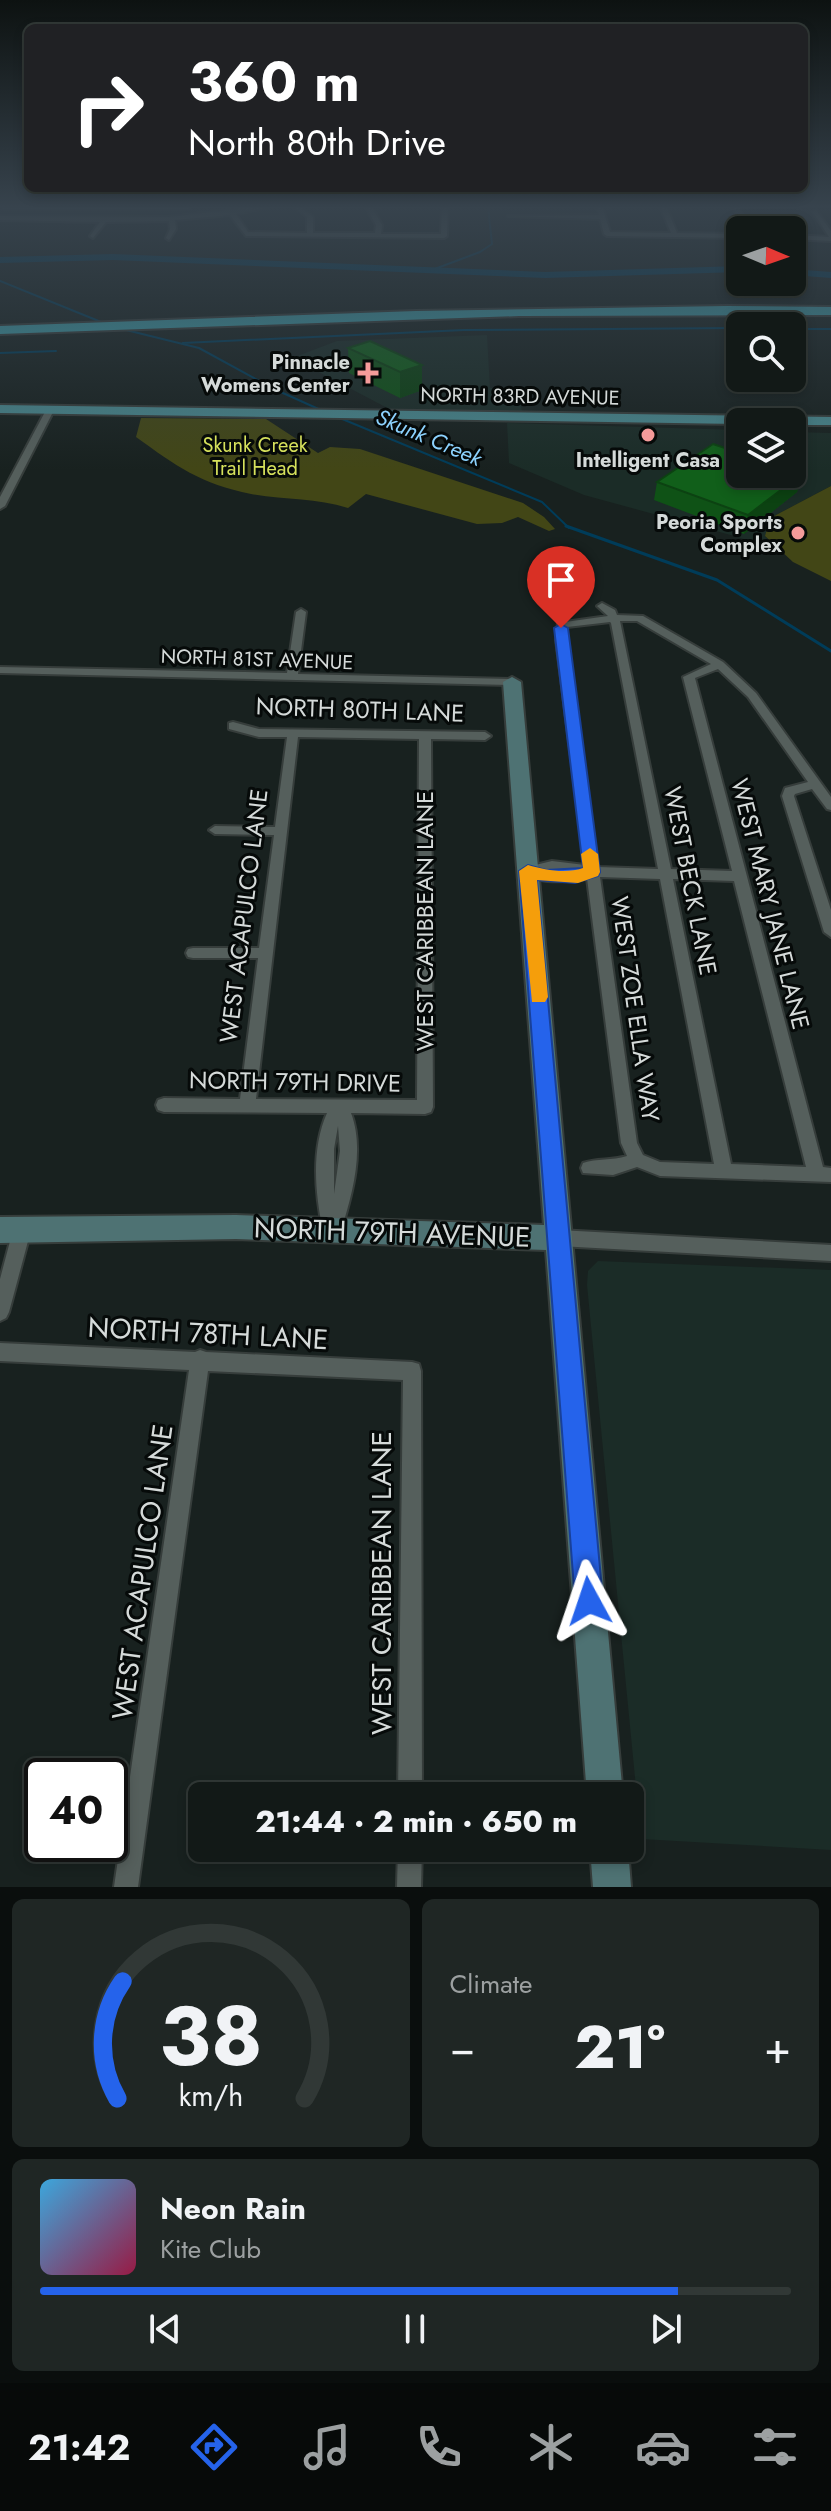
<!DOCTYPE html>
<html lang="en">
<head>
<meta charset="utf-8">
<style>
	:root { --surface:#121917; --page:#1f2624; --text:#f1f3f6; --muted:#9ca0a1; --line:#313836; --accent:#2563eb }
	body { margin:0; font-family:Jost,sans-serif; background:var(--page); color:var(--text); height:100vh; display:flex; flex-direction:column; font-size:30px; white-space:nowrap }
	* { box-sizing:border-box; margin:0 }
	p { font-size:26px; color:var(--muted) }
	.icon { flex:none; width:44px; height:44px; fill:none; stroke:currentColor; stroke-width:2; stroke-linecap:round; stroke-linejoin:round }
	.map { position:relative; height:1887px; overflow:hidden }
	.panel { display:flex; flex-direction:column; gap:12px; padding:12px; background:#0a0e0d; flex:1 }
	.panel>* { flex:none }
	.hud { position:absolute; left:24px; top:24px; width:784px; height:168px; border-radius:12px; box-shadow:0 4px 12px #0003,0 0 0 2px var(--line); background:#202124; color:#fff; overflow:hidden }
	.needle { width:52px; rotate:92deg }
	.controls { position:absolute; left:726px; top:216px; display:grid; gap:16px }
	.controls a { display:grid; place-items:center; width:80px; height:80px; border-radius:12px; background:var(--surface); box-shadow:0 4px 12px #0003,0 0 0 2px var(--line); font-size:40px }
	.speed { position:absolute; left:24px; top:1758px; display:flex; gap:16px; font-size:40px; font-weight:700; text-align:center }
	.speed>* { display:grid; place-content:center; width:104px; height:104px; border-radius:50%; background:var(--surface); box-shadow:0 4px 12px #0003,0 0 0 2px var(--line); line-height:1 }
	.speed .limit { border:4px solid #111; border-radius:12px; background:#fff; color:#111 }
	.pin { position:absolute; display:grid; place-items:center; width:68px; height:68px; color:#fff; margin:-82px -34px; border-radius:50% 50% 50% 0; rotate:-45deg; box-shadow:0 0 8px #0007 }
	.pin .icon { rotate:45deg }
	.me { position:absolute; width:88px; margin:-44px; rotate:355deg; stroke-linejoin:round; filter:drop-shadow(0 0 6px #0008) }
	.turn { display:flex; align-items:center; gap:28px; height:168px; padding:0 32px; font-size:36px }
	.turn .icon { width:104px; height:104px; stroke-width:2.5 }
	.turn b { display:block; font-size:56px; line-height:68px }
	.big { font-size:60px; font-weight:800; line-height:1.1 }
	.panel .widget { flex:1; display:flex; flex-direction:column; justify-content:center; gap:12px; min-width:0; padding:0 28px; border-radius:12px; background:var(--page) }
	.panel .dial { align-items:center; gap:0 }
	.dial svg { height:208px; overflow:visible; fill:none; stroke:var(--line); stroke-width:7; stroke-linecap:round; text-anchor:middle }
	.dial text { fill:var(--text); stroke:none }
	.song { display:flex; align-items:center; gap:24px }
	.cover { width:96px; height:96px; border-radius:12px; background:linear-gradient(135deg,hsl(200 70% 55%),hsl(340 70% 35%)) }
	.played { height:8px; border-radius:4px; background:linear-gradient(90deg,var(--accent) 85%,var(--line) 85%) }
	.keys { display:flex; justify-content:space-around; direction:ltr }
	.heat { display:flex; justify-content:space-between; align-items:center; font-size:44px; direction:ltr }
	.panel .tiles { flex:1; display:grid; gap:12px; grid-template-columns:1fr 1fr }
	.widget:last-child { grid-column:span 2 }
	.trip { position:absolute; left:188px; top:1782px; width:456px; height:80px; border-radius:12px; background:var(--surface); box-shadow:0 4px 12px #0003,0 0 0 2px var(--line); font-weight:800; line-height:80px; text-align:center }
	.tab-bar { display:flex; height:128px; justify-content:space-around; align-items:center; background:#070a09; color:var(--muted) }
	.tab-bar .icon { width:56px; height:56px }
	.tab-bar .current { color:var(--accent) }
	.tab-bar b { font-size:36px; color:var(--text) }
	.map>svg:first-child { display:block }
	.built { fill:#1b2c27 }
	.green { fill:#424616 }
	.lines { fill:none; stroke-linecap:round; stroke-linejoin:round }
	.stream-far1 { stroke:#003c59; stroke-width:2 }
	.stream { stroke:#003c59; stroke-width:3 }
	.river { fill:#003c59; fill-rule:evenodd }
	.street-casing { stroke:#363d3b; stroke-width:4 }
	.secondary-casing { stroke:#363d3b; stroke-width:4 }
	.primary-casing { stroke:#363d3b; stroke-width:4 }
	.highway-casing { stroke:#363d3b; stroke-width:4 }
	.street { fill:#555f5c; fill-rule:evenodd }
	.secondary { fill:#4e7273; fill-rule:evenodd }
	.primary { fill:#48848a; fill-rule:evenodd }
	.highway { fill:#3f9da8; fill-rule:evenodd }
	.wall { fill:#0f5216 }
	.shaded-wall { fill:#0c4212 }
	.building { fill:#115f1a; stroke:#0c4212; stroke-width:2 }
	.route { fill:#2563eb; stroke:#184099; stroke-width:2 }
	.slow { fill:#f59e0b }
	.poi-dot { fill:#f59b9a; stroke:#060a09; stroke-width:3 }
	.labels { text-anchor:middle; stroke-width:6; stroke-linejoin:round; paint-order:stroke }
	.far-poi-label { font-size:20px; font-weight:bold; fill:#d5dad9; stroke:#060a09; text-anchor:end }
	.far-street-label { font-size:20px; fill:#d5dad9; stroke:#060a09 }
	.far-park-label { font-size:20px; fill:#d6e15c; stroke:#060a09 }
	.far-water-label { font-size:22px; font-style:italic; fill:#8cd2fe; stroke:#060a09 }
	.street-label { font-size:24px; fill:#d5dad9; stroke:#060a09 }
	.near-street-label { font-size:28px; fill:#d5dad9; stroke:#060a09 }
</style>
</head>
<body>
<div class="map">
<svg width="831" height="1887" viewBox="0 0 831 1887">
	<rect width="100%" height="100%" fill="#18211f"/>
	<path class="built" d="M 487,335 L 490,388 L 499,388 L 521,405 L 522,412 L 395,412 L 292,358 L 337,341 Z
		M 507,423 L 740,430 L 740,474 L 792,474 L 792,432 L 831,433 L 831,486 L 776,515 L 765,536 L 780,553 L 738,537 L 584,495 L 509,463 Z
		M 598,1261 L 831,1270 L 831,1850 L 641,1839 L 587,1285 L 588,1271 Z"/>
	<path class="green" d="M 141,418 L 266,419 L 318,453 L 330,447 L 360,449 L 523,503 L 544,517 L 555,529 L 549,531 L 518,517 L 502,523 L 477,524 L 366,494 L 348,508 C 316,498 284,500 251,494 C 201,484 176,466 136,437 Z
		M 831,486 L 831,581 L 793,562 L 765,536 L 769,522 L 776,515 Z"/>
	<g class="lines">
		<path class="stream-far1" d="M 432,270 L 480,252 L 492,244 L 488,206
			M 0,281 L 106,324
			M 122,329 L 199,348 L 274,389 L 323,411
			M 792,329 L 831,329
			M 183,343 L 464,330 L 740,328
			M 0,353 L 56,351
			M 335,416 L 542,502 L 569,528"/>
		<path class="stream" d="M 566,526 L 717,580 L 831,651"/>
		<path class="river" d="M 113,254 L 545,272 L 740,266 L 740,272 L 545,278 L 113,260 L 0,263 L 0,257 Z
			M 792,269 L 831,272 L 831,278 L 792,275 Z"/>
		<g class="street-casing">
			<path id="street" d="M 262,206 L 273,206 L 236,214 L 248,232 L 307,233 L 307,217 L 293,206 L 300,206 L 313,217 L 313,233 L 375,233 L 376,225 L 365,206 L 371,206 L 382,225 L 381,234 L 441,234 L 442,206 L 448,206 L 447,236 L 444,238 L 246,236 L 230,215 L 175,220 L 176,229 L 169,240 L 166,238 L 170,229 L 169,221 L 106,222 L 93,238 L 90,236 L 100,222 L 0,220 L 0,216 L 169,217 Z
				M 596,206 L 602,206 L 610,232 L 671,233 L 660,206 L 666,206 L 677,233 L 740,234 L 740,238 L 607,236 L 604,234 L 600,219 L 508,216 L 599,215 Z
				M 732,206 L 738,206 L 751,230 L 745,230 Z
				M 816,210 L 831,231 L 831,241 L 792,239 L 792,235 L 829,237 L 813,212 Z
				M 50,408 L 54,410 L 5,506 L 0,509 L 0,497 L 46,410 Z
				M 602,603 L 615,610 L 617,615 L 643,616 L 723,662 L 756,693 L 831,797 L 831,810 L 827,809 L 812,789 L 795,794 L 794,796 L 831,910 L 831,937 L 824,932 L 782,796 L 785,788 L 808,782 L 748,697 L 718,669 L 695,678 L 823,1167 L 831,1168 L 831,1182 L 660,1176 L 637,1167 L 613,1175 L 583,1173 L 581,1168 L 583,1163 C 597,1158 612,1161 627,1156 L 621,1143 L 587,878 C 568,882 536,885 521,871 L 523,868 L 552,861 L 585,865 L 556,640 L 558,623 L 608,616 L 597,606 ZM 620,621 L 637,621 L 711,664 L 683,677 L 732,871 L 671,869 ZM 610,622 L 611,623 L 658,869 L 598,867 L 566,640 L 567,627 ZM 600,877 L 660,879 L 714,1164 L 660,1162 L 643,1155 L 637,1143 ZM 673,879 L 734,881 L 806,1167 L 731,1164 Z
				M 301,609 L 306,612 L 298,674 L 512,679 L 518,682 L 512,685 L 0,673 L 0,667 L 287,673 L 296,612 Z
				M 233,722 L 259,729 L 485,732 L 491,736 L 485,740 L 431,739 L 433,1107 L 431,1112 L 425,1114 L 351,1113 C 365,1150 352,1195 341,1231 L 338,1237 L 332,1239 L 326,1237 L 323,1231 C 315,1193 311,1149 327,1113 L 164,1112 L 158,1110 L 156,1105 L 158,1100 L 164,1098 L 240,1099 L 258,958 L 193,958 L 188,957 L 186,953 L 188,949 L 193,948 L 259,948 L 274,835 L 215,834 L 209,830 L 215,826 L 275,827 L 287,737 L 259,737 L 229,729 L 229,723 ZM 298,737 L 419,739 L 417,1100 L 256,1099 ZM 338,1126 L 340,1151 L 334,1194 L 334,1149 Z
				M 22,1222 L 28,1224 L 31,1230 L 9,1312 L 6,1318 L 0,1321 L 0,1279 L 13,1230 L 16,1224 Z
				M 559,1230 L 831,1245 L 831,1261 L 559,1246 L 553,1244 L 550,1238 L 553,1232 Z
				M 0,1343 L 195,1352 L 200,1350 L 206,1352 L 412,1362 L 419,1364 L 421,1371 L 422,1796 L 398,1796 L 403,1380 L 208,1371 L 138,1887 L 114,1887 L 189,1370 L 0,1361 Z
				M 398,1848 L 422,1848 L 421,1887 L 397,1887 Z"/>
		</g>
		<g class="secondary-casing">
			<path id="secondary" d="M 0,206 L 193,206 L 188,209 L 2,209 Z
				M 512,677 L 521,682 L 623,1796 L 587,1796 L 546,1250 L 236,1239 L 0,1243 L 0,1217 L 236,1215 L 544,1225 L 503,682 Z
				M 590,1848 L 628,1848 L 631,1887 L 593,1887 Z"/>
		</g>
		<g class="primary-casing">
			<path id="primary" d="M 0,405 L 831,417 L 831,425 L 792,425 L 792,422 L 740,424 L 0,413 Z"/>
		</g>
		<g class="highway-casing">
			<path id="highway" d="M 727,306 L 831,307 L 831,315 L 519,316 L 0,334 L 0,326 L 416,311 Z"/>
		</g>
		<use href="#street" class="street"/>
		<use href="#secondary" class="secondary"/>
		<use href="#primary" class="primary"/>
		<use href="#highway" class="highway"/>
	</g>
	<path class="wall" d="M 348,348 L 422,365 L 422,390 L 400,398 L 349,373 Z
		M 802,474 L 797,492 L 744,534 L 654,500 L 657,482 Z"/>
	<path class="shaded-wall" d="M 422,365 L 422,390 L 400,398 L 400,372 Z
		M 802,474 L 797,492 L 744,534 L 748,515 Z"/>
	<path class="building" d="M 370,341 L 422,365 L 400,372 L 348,348 Z
		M 713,444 L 740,453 L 740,474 L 792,474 L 792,471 L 802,474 L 748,515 L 657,482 Z"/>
	<linearGradient id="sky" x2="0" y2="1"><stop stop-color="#0d1211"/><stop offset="0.44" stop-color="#37434d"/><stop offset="1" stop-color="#37434d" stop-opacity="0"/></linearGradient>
	<rect width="831" height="470" fill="url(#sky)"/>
	<path class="route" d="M 561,624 L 568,628 L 600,872 L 598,876 L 575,883 L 537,880 L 603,1601 L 599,1611 L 589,1615 L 579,1611 L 575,1601 L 519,871 L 528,865 L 546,870 L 583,868 L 554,628 Z"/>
	<path class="slow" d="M 590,848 L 598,854 L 600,872 L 598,876 L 578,883 L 537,880 L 548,997 L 545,1002 L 532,1002 L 519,871 L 528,865 C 545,870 566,874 583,868 L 581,854 Z"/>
	<g class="poi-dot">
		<path d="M364 361h8v8h8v8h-8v8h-8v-8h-8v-8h8z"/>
		<circle cx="648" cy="435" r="8"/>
		<circle cx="798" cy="533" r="8"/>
	</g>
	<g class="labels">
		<g class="far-poi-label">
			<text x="350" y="369">Pinnacle<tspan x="350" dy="23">Womens Center</tspan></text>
			<text x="648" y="467" text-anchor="middle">Intelligent Casa</text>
			<text x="782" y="529">Peoria Sports<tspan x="782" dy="23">Complex</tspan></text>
		</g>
		<g class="far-street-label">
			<text transform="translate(520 396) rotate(1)" y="7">NORTH 83RD AVENUE</text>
			<text transform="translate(257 659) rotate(2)" y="7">NORTH 81ST AVENUE</text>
		</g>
		<g class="far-park-label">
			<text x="255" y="452">Skunk Creek<tspan x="255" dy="23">Trail Head</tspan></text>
		</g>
		<g class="far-water-label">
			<text transform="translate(429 437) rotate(23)" y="8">Skunk Creek</text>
		</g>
		<g class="street-label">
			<text transform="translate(360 710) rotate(2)" y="8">NORTH 80TH LANE</text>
			<text transform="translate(690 881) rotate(79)" y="8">WEST BECK LANE</text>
			<text transform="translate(770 904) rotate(76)" y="8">WEST MARY JANE LANE</text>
			<text transform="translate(244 916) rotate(-83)" y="8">WEST ACAPULCO LANE</text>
			<text transform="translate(425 921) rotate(-90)" y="8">WEST CARIBBEAN LANE</text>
			<text transform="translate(635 1009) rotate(82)" y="8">WEST ZOE ELLA WAY</text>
			<text transform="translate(295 1082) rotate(1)" y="8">NORTH 79TH DRIVE</text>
		</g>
		<g class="near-street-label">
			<text transform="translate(392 1232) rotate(2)" y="10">NORTH 79TH AVENUE</text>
			<text transform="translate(208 1333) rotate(3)" y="10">NORTH 78TH LANE</text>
			<text transform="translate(142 1572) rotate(-82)" y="10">WEST ACAPULCO LANE</text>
			<text transform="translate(381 1583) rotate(-90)" y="10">WEST CARIBBEAN LANE</text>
		</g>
	</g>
</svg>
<div class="controls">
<a><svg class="needle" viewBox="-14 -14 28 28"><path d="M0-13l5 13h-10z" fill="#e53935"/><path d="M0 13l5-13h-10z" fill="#9ca0a1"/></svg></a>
<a><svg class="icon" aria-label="search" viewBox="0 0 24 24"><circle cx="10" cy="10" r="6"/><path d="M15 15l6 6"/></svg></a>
<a><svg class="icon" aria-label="layers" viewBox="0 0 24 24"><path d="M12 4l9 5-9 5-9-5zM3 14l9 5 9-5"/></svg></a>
</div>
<div class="speed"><div class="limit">40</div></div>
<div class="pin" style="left:561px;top:628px;background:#d93025"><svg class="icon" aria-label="arrive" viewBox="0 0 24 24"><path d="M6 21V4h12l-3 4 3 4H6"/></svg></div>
<svg class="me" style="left:589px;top:1601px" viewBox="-20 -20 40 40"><path d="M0-17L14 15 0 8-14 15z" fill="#2563eb" stroke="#fff" stroke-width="4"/></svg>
<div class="trip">21:44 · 2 min · 650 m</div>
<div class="hud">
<div class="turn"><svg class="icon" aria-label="right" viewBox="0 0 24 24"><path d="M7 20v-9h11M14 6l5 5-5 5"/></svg><div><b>360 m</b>North 80th Drive</div></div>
</div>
</div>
<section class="panel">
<div class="tiles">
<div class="widget dial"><svg viewBox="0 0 100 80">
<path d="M14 69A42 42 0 1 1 86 69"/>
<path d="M14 69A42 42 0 0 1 16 24" stroke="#2563eb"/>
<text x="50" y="56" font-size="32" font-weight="700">38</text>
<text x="50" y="72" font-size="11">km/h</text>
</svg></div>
<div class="widget"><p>Climate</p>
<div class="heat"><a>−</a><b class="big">21°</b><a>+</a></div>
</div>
<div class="widget">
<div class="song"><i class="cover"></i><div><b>Neon Rain</b><p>Kite Club</p></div></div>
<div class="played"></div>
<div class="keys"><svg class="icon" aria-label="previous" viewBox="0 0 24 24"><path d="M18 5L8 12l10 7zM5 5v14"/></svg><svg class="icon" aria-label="pause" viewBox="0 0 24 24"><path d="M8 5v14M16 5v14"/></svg><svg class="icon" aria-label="next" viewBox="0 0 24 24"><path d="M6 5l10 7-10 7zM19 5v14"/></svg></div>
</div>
</div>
</section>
<nav class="tab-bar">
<b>21:42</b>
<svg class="icon current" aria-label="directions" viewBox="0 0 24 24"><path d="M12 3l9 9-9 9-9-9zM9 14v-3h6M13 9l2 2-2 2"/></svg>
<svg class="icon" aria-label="music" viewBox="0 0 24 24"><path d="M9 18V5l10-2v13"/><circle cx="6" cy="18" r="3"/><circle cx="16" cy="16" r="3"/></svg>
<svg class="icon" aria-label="phone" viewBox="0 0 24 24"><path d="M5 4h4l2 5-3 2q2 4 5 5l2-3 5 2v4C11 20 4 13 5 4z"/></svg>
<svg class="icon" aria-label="climate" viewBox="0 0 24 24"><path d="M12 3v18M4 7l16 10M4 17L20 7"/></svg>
<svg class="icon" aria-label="car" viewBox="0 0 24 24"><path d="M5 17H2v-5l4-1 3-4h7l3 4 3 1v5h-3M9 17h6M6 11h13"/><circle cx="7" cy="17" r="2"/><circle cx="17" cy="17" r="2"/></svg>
<svg class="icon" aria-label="filters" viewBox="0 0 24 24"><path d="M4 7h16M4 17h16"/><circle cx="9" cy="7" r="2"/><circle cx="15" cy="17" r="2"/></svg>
</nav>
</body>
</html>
